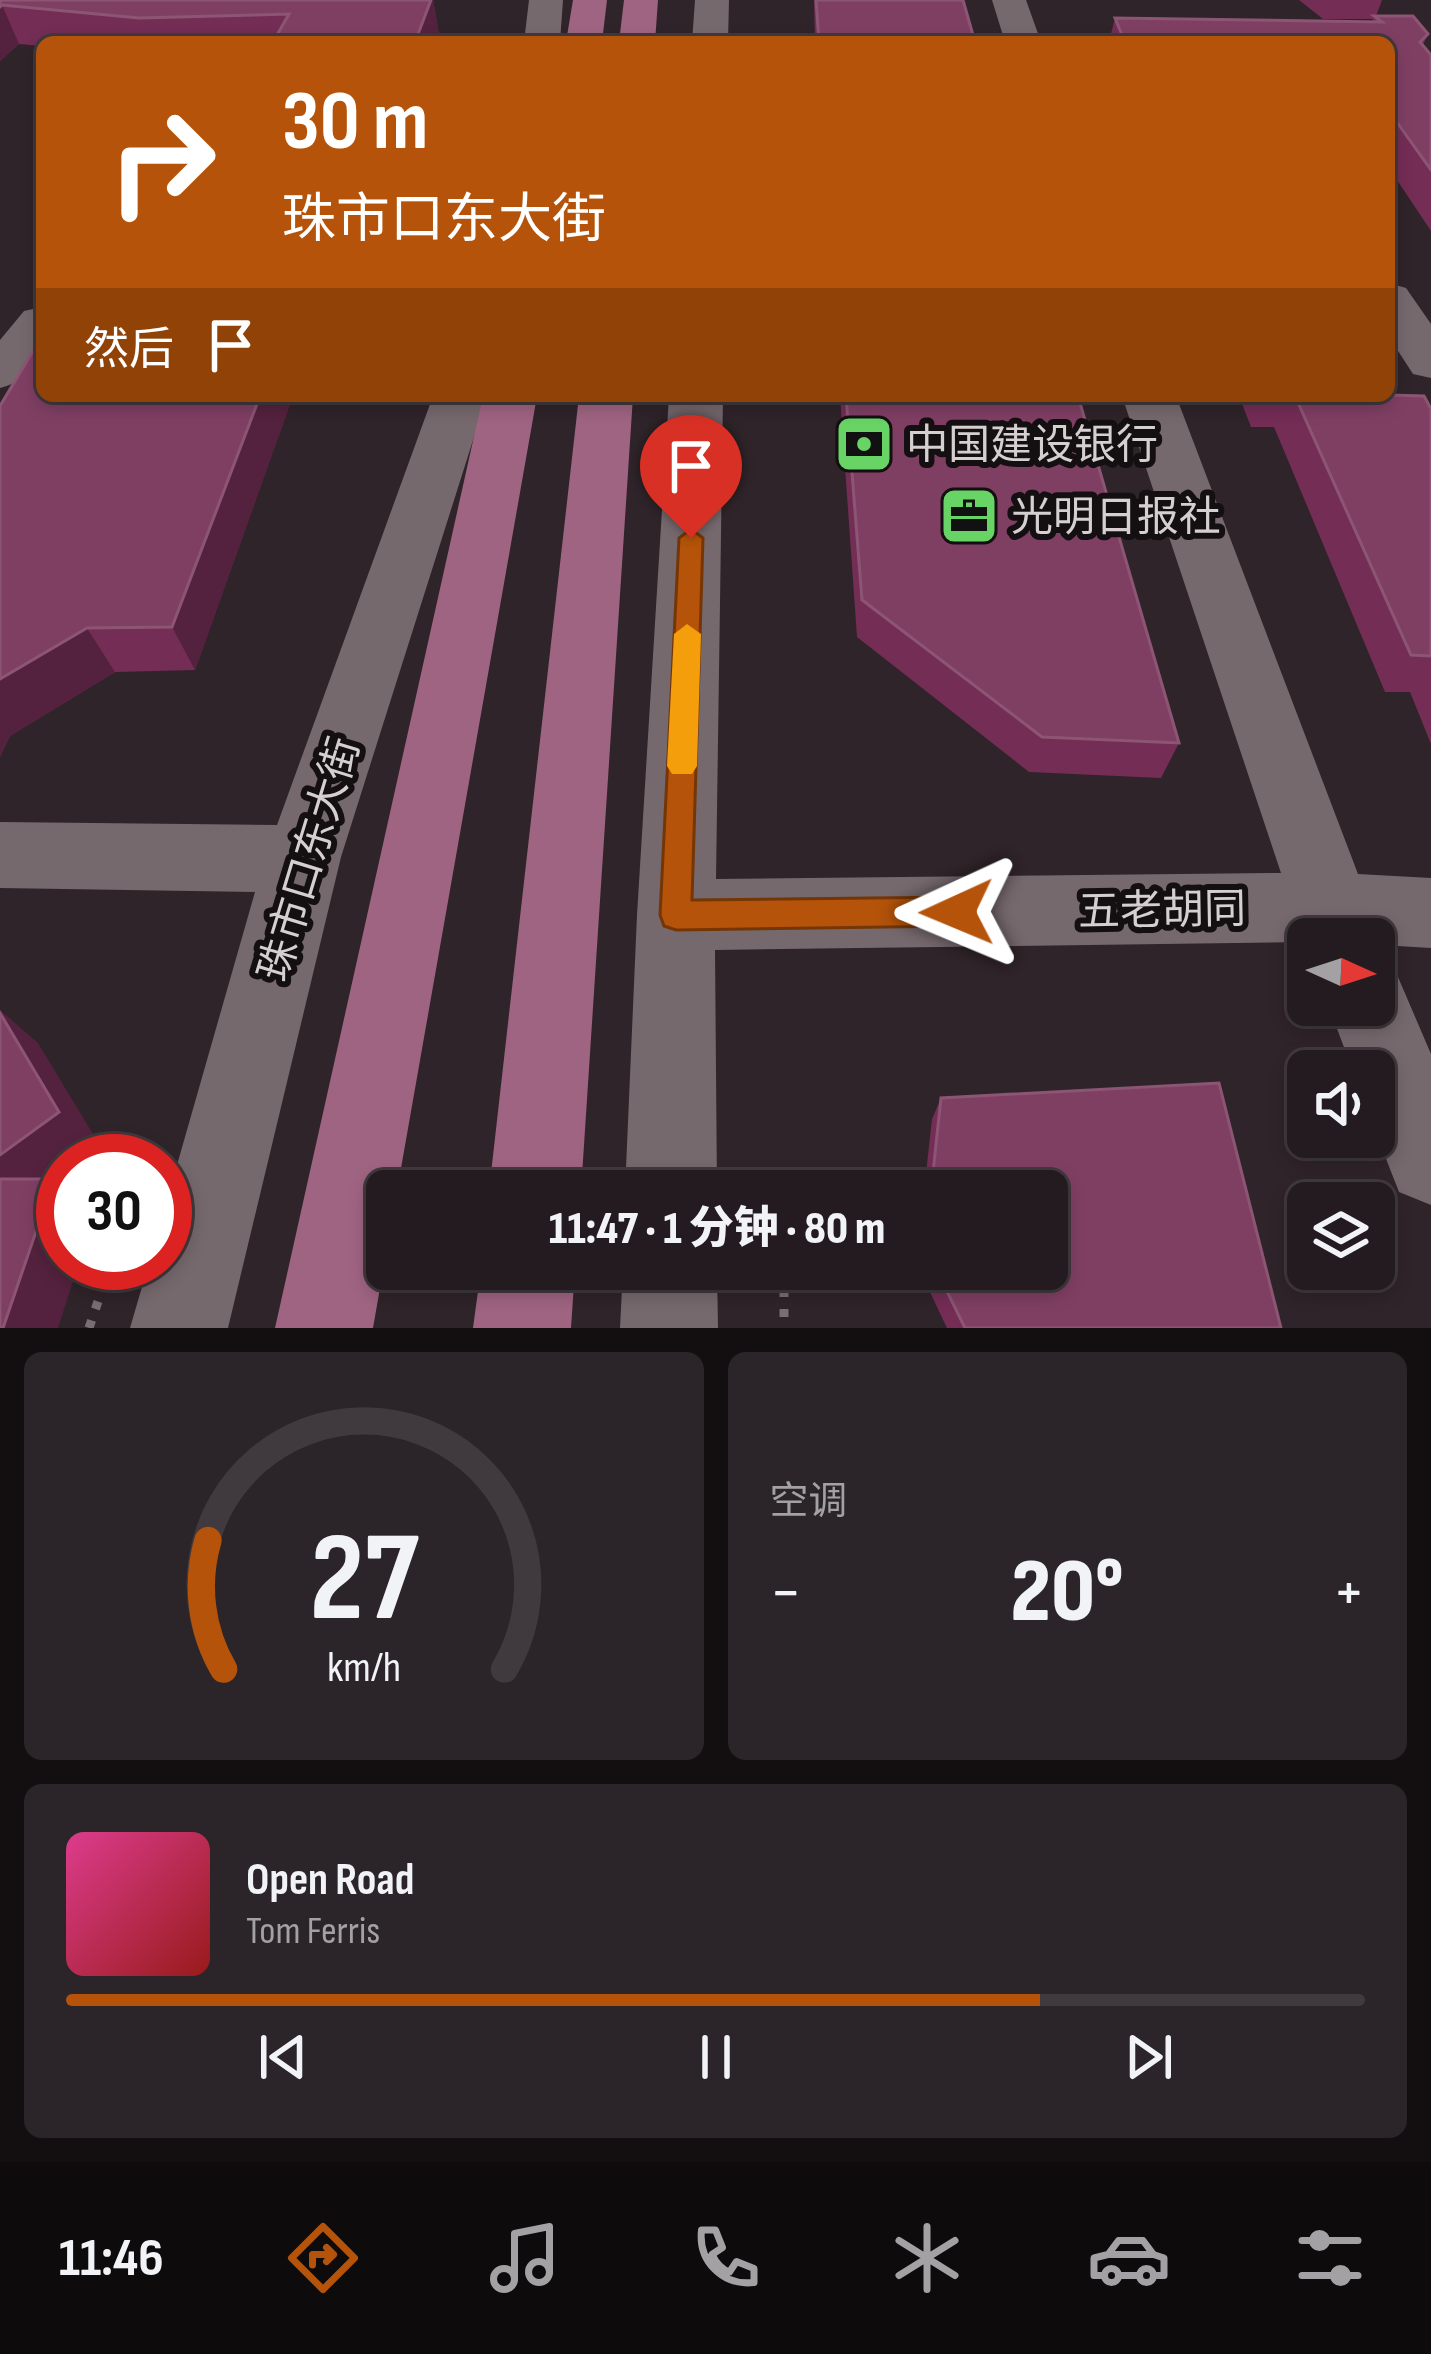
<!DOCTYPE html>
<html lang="zh">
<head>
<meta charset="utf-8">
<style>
	:root { --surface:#231b1f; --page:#2b2428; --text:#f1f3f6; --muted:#a3a1a4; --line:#40393d; --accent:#b45309 }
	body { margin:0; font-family:"Sofia Sans Condensed","Noto Sans SC",sans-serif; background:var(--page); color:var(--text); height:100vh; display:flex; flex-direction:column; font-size:45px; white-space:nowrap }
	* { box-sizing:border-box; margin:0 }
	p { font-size:39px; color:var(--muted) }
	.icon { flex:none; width:66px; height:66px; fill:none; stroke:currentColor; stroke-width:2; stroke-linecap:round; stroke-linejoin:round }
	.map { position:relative; height:1328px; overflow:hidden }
	.side { display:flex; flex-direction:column; gap:24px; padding:24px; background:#130f11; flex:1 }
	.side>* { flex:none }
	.banner { position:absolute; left:36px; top:36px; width:1359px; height:366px; border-radius:18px; box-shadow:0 6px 18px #0003,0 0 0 3px var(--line); background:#b45309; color:#fff; overflow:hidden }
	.needle { width:78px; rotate:93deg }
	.fabs { position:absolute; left:1287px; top:918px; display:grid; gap:24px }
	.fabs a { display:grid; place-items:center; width:108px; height:108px; border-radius:18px; background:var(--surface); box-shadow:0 6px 18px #0003,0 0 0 3px var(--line); font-size:60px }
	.speed { position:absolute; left:36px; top:1134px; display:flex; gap:24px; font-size:60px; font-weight:700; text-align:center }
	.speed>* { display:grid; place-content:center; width:156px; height:156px; border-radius:50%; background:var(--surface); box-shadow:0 6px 18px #0003,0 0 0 3px var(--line); line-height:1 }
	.speed .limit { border:18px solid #d22; background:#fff; color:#111 }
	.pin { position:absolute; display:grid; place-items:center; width:102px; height:102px; color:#fff; margin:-123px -51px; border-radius:50% 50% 50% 0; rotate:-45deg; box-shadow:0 0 12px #0007 }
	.pin .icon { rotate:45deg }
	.me { position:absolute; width:132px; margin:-66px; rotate:269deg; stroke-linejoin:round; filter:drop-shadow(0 0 9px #0008) }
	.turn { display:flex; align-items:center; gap:42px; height:252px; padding:0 48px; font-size:54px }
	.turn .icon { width:156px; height:156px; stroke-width:2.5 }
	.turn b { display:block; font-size:84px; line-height:102px }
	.then { display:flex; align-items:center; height:114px; padding:0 48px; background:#0003; gap:24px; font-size:45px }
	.big { font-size:90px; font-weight:800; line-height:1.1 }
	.side .widget { flex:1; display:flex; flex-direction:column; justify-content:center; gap:18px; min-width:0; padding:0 42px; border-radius:18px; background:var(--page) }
	.side .dial { align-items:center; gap:0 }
	.dial svg { height:312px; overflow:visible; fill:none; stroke:var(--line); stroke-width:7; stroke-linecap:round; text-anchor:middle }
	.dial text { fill:var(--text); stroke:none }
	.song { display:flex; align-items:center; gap:36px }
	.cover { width:144px; height:144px; border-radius:18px; background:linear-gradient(135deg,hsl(330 70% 55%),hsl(0 70% 35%)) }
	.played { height:12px; border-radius:6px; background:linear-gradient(90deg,var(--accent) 75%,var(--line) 75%) }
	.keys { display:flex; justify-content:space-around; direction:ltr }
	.heat { display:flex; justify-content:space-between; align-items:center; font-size:66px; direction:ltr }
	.side .tiles { flex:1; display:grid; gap:24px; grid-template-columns:1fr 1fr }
	.widget:last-child { grid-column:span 2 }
	.trip { position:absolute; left:366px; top:1170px; width:702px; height:120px; border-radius:18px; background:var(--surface); box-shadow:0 6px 18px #0003,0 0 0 3px var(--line); font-weight:800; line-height:120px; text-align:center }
	.tabs { display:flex; height:192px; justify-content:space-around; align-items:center; background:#0e0b0c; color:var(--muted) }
	.tabs .icon { width:84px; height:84px }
	.tabs .active { color:var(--accent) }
	.tabs b { font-size:54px; color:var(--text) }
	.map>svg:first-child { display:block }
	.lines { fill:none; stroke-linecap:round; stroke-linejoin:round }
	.path { stroke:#786f73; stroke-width:9; stroke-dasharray:8 12; stroke-linecap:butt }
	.minor { fill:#76696e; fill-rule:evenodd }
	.major { fill:#9f6482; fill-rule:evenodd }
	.wall { fill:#742d55 }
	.shaded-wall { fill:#54223e }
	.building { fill:#7f3f63; stroke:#8c5574; stroke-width:3 }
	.route { fill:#b45309; stroke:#753606; stroke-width:3 }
	.slow { fill:#f59e0b }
	.labels { text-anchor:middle; stroke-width:12; stroke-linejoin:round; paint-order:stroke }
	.poi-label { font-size:42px; fill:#d6cfd2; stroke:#140f11; text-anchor:start }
	.street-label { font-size:42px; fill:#d6cfd2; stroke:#140f11 }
</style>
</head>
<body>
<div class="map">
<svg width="1431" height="1328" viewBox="0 0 1431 1328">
	<rect width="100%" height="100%" fill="#2f2429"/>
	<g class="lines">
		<path class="path" d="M 784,1269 L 784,1328
			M 89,1328 L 111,1263"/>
		<path class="minor" d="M 529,0 L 563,0 L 560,42 L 524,42 Z
			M 695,0 L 729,0 L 728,42 L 692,42 Z
			M 992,0 L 1026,0 L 1041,42 L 1005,42 Z
			M 1389,283 L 1406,288 L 1431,324 L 1431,378 L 1413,374 L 1389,337 Z
			M 42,307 C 42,344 42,377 0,388 L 0,340 L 24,311 Z
			M 433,396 L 487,396 L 341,857 L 228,1328 L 130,1328 L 149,1263 L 165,1263 L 165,1207 L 255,892 L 0,888 L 0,822 L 277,825 Z
			M 669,396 L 723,396 L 716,879 L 1281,873 L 1122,396 L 1176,396 L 1358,874 L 1431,878 L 1431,948 L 1380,945 L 1374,958 L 1374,939 L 1308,939 L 1308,949 L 1305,942 L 715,950 L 717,1191 L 625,1191 L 637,915 Z
			M 1374,968 L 1398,977 L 1431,1054 L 1431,1205 L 1399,1192 L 1374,1128 L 1374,1071 L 1353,1071 L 1328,1005 L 1374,1005 Z
			M 623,1269 L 717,1269 L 718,1328 L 620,1328 Z"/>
		<path class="major" d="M 573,0 L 607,0 L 602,42 L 566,42 Z
			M 624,0 L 658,0 L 655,42 L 619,42 Z
			M 483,396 L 537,396 L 397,1191 L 387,1191 L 387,1248 L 373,1328 L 275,1328 Z
			M 579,396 L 633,396 L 581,1191 L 489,1191 Z
			M 481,1269 L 575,1269 L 571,1328 L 473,1328 Z"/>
	</g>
	<path class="wall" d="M 0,0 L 433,0 L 439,34 L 436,42 L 42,42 L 42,46 L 19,44 L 0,61 Z
		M 814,0 L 963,0 L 975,42 L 815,42 Z
		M 1299,0 L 1382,0 L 1376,16 L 1428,34 L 1423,45 L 1431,55 L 1431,231 L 1389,168 L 1389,42 L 1109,42 L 1115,18 L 1372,22 L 1373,19 L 1323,19 Z
		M 42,396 L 308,396 L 306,403 L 290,404 L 195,670 L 115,672 L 10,736 L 0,757 L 0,406 Z
		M 840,396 L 1078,396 L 1179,743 L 1161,778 L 1029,772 L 857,637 Z
		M 1239,396 L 1389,396 L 1431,409 L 1431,744 L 1410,692 L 1385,692 L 1274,427 L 1251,427 Z
		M 941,1098 L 1281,1328 L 947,1328 L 919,1269 L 1047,1269 L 1047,1191 L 924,1191 L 932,1119 Z"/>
	<path class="shaded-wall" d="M 431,0 L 433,0 L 439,34 L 436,42 L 415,42 Z
		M 2,5 L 19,44 L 0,61 L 0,7 Z
		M 260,396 L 288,396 L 290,404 L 195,670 L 172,627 Z
		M 87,628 L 115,672 L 10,736 L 0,757 L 0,679 Z
		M 0,1010 L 38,1043 L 99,1144 L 76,1161 L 63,1161 L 63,1171 L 13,1208 L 0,1200 Z
		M 54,1179 L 63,1185 L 63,1263 L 79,1263 L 58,1328 L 3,1328 Z"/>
	<path class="building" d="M 0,0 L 431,0 L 415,42 L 273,42 L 289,14 L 139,18 L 2,5 L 0,7 Z
		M 816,0 L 963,0 L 975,42 L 819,42 Z
		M 1374,16 L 1413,16 L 1428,34 L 1420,42 L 1431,55 L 1431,170 L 1389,111 L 1389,42 L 1125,42 L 1115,18 L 1382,22 Z
		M 42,336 L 42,396 L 260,396 L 172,627 L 87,628 L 0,679 L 0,406 Z
		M 1389,395 L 1424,396 L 1431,409 L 1431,656 L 1411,655 L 1295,396 Z
		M 846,396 L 1078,396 L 1179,743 L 1042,737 L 862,600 Z
		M 0,1013 L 59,1112 L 0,1155 Z
		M 1219,1083 L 1281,1328 L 965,1328 L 936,1269 L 1047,1269 L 1047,1191 L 931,1191 L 941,1098 Z
		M 0,1179 L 54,1179 L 3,1328 L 0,1328 Z"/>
	<path class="route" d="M 691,529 L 703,538 L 692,900 L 957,897 L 968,901 L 973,912 L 968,922 L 957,926 L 676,930 L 664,926 L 660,915 L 679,538 Z"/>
	<path class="slow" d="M 687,624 L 701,634 L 697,766 L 692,774 L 672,774 L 667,766 L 674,634 Z"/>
	<defs>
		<g id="bank-square" transform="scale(3)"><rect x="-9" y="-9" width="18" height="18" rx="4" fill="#67d465" stroke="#140f11"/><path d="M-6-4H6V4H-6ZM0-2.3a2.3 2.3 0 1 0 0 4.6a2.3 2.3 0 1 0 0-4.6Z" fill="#111"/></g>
		<g id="office-square" transform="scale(3)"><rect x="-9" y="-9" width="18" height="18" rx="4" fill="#67d465" stroke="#140f11"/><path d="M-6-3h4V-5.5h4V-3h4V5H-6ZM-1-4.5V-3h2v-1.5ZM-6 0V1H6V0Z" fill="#111"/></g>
	</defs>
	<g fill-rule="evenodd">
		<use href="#bank-square" x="864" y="444"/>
		<use href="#office-square" x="969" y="516"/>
	</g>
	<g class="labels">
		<g class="poi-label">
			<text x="906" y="459">中国建设银行</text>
			<text x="1011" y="531">光明日报社</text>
		</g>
		<g class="street-label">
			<text transform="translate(308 859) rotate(-73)" y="15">珠市口东大街</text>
			<text transform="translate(1162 909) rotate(-1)" y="15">五老胡同</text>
		</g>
	</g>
</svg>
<div class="fabs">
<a><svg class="needle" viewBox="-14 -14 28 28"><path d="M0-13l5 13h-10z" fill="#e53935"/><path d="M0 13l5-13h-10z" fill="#a3a1a4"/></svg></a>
<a><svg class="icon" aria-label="sound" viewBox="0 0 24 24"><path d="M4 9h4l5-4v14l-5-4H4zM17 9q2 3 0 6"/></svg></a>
<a><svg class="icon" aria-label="layers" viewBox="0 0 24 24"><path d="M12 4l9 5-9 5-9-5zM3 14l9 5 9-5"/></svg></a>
</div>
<div class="speed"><div class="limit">30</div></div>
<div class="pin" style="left:691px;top:538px;background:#d93025"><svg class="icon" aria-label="arrive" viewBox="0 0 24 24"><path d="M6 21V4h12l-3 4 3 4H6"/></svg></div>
<svg class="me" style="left:957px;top:912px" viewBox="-20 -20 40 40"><path d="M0-17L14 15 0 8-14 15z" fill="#b45309" stroke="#fff" stroke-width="4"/></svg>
<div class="trip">11:47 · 1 分钟 · 80 m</div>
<div class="banner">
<div class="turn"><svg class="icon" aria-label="right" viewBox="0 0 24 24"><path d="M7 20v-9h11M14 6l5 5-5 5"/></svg><div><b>30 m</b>珠市口东大街</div></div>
<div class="then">然后<svg class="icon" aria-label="arrive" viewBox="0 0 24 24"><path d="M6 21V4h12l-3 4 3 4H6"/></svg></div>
</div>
</div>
<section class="side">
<div class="tiles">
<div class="widget dial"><svg viewBox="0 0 100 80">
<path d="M14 69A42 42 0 1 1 86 69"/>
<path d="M14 69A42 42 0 0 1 10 36" stroke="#b45309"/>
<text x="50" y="56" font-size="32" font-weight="700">27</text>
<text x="50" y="72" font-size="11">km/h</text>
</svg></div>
<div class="widget"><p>空调</p>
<div class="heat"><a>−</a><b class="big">20°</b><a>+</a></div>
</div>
<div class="widget">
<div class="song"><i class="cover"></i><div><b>Open Road</b><p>Tom Ferris</p></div></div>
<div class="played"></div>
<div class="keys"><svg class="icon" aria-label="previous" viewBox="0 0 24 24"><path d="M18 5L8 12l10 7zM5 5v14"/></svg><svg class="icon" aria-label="pause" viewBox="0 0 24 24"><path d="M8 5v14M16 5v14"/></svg><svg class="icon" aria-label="next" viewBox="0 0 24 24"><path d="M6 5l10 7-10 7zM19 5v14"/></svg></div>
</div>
</div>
</section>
<nav class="tabs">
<b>11:46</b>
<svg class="icon active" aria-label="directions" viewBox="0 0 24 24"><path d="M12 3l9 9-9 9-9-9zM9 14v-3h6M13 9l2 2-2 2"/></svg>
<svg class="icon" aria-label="music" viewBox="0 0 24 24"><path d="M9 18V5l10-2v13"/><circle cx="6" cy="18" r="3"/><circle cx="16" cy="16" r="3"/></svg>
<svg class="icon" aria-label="phone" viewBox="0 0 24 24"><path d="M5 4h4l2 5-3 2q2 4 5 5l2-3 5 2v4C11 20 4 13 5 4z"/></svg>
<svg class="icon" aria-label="climate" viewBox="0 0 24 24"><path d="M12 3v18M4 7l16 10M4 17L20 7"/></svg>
<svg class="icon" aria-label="car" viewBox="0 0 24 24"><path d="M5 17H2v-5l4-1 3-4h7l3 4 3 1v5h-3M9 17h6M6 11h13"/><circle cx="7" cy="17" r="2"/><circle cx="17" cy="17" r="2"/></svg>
<svg class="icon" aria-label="filters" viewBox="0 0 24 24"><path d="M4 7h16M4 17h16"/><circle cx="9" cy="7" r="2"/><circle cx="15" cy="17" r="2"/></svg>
</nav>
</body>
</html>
